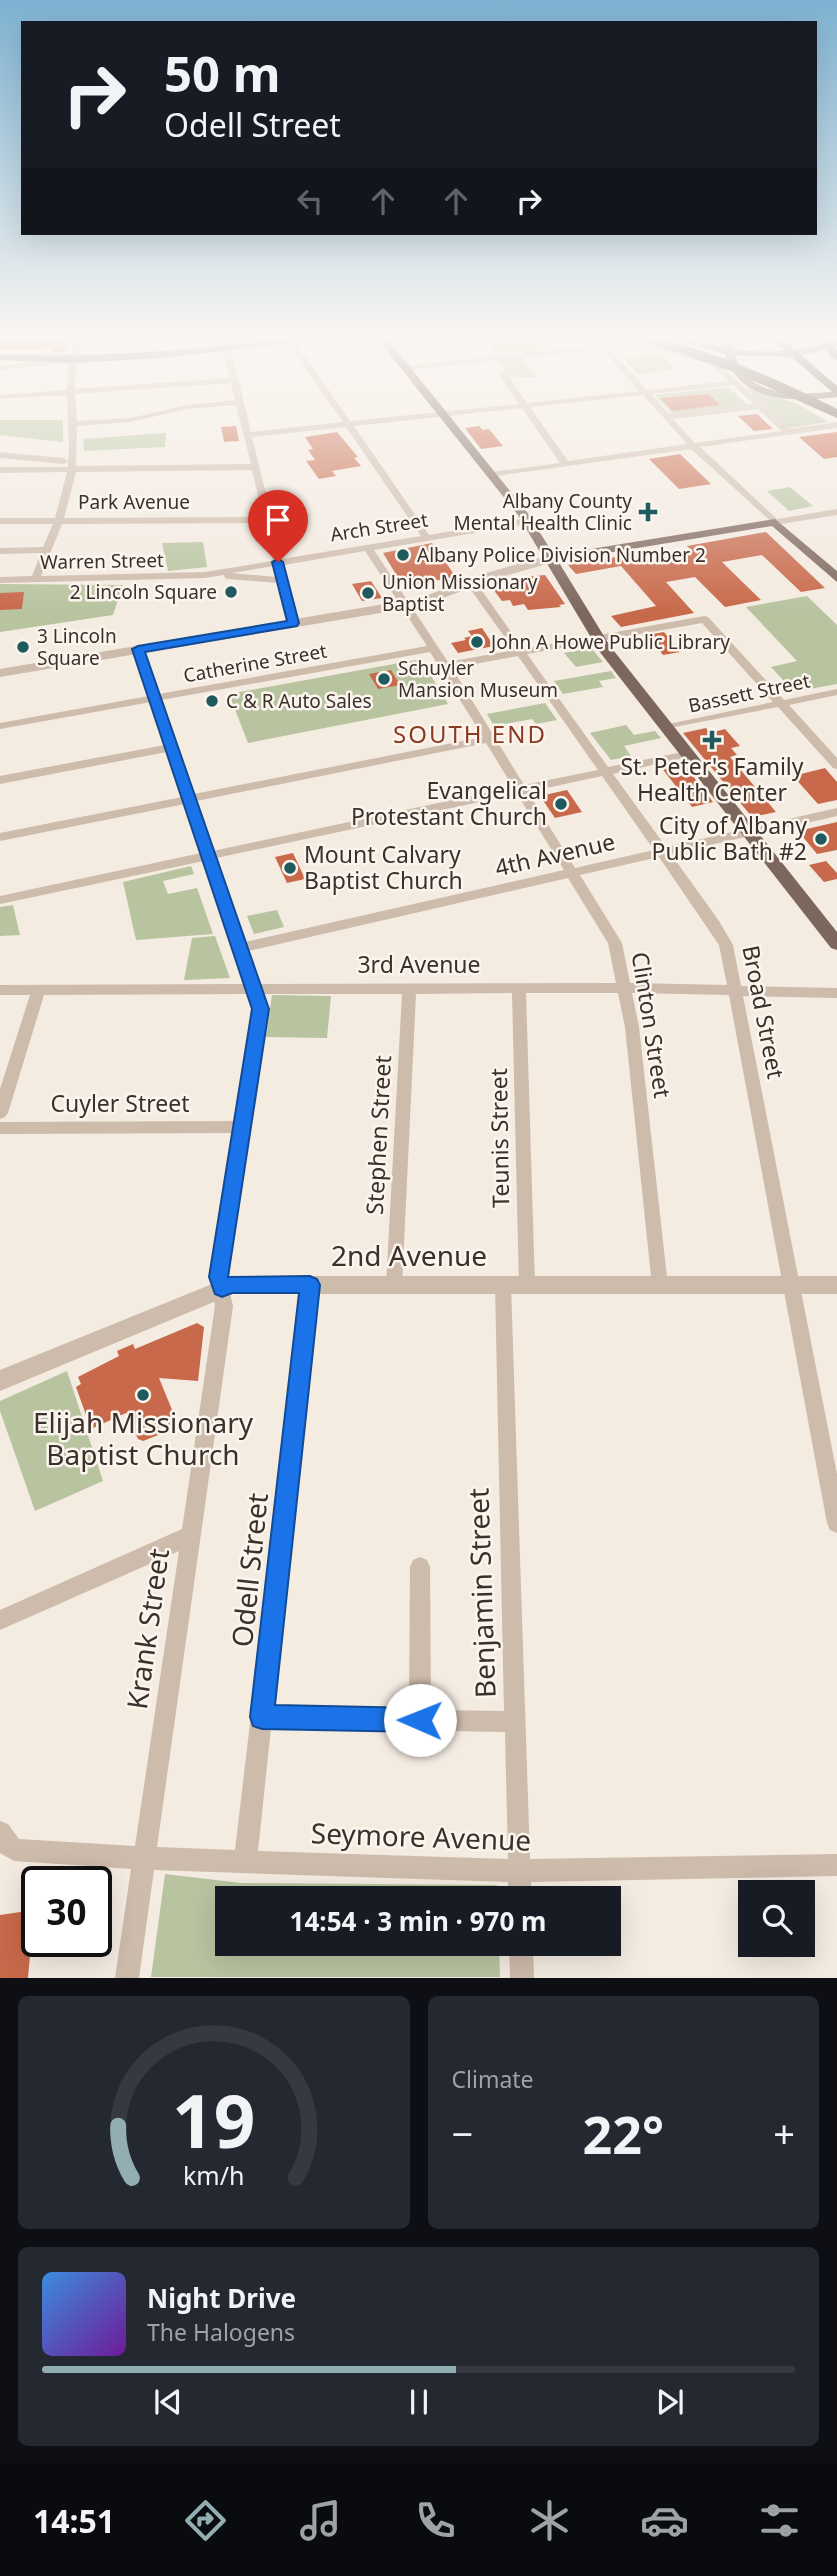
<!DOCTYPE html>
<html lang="en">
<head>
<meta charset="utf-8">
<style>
	:root { --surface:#171b24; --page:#242831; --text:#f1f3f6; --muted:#9ea1a6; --line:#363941; --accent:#92aeb2 }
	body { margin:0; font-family:"Noto Sans",sans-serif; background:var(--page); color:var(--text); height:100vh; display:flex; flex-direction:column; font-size:26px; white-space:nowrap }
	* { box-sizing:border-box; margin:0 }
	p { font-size:23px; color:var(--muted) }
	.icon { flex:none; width:38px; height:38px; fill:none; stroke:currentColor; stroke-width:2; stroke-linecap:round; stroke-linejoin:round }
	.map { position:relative; height:1978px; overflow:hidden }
	.panel { display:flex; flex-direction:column; gap:18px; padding:18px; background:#0d0f14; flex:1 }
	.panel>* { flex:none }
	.guide { position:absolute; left:21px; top:21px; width:796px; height:214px; border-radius:0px; box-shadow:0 7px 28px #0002; background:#171b24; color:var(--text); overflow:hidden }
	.fabs { position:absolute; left:738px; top:1880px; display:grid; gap:14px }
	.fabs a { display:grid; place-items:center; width:77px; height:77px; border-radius:0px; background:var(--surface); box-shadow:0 7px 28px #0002; font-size:35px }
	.speed { position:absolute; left:21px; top:1866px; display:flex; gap:14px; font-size:35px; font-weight:700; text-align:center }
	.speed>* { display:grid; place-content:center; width:91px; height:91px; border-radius:50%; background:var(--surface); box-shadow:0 7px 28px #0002; line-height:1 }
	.speed .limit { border:4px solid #111; border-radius:10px; background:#fff; color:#111 }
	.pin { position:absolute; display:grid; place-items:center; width:60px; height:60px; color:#fff; margin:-72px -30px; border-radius:50% 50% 50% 0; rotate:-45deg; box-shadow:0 0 7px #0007 }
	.pin .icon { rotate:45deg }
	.me { position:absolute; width:77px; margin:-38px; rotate:271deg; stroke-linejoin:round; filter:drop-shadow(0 0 5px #0008) }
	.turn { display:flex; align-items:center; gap:24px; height:147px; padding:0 28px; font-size:32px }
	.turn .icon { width:91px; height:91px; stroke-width:2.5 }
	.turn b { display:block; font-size:49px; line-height:60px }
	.lanes { display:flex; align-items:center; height:66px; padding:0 28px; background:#0003; justify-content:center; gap:35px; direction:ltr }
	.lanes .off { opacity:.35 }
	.big { font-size:52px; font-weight:700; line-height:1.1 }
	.panel .card { flex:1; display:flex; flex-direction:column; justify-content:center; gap:10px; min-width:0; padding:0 24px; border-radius:10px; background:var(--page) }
	.panel .dial { align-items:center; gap:0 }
	.dial svg { height:182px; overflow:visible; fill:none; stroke:var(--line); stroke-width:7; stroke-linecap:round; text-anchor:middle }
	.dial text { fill:var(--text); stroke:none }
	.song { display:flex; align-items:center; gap:21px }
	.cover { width:84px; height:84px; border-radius:10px; background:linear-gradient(135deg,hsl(210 70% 55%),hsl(280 70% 35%)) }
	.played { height:7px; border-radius:4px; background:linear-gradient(90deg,var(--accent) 55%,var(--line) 55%) }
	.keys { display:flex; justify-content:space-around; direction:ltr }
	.heat { display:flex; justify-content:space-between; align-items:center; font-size:38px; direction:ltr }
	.panel .tiles { flex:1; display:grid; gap:18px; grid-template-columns:1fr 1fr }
	.card:last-child { grid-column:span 2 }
	.trip { position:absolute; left:215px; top:1886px; width:406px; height:70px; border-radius:0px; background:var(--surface); box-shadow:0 7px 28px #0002; font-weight:700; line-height:70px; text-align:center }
	.menu { display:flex; height:112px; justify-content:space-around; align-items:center; background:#090b0e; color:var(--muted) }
	.menu .icon { width:49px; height:49px }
	.menu .current { color:var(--accent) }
	.menu b { font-size:32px; color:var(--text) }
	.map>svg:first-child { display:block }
	.green { fill:#b8c4a0; fill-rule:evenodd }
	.building { fill:#c8694b }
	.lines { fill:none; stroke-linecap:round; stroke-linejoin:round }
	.minor { fill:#cdbbac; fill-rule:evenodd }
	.tertiary { fill:#cdbbac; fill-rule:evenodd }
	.primary { fill:#7d675c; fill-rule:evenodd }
	.motorway { fill:#5c4a42; fill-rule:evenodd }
	.route { fill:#1a73e8; stroke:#114b97; stroke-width:2 }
	.poi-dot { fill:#1f5a5e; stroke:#fbf5ee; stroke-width:2.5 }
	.labels { text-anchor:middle; stroke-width:5; stroke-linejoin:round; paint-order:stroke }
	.far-poi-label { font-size:19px; fill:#3b302b; stroke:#fbf5ee; text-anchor:start }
	.far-street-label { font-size:19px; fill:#3b302b; stroke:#fbf5ee }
	.poi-label { font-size:23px; fill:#3b302b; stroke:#fbf5ee; text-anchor:end }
	.street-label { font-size:23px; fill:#3b302b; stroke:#fbf5ee }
	.neighbourhood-label { font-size:24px; letter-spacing:2px; fill:#8c3b22; stroke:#fbf5ee }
	.near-street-label { font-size:28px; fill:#3b302b; stroke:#fbf5ee }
	.near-poi-label { font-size:28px; fill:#3b302b; stroke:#fbf5ee }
</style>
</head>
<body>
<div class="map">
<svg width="837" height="1978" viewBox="0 0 837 1978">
	<rect width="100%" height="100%" fill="#f4ebe1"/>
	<path class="green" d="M 536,336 L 547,349 L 495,354 L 484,340 Z
		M 661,355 L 676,369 L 638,374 L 624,359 Z
		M 523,358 L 537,377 L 510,377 L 498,360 Z
		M 728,387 L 748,405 L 673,414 L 655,395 ZM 708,394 L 719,404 L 672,411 L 661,399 Z
		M 746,388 L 798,404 L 828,422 L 789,428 Z
		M 0,420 L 63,420 L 63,442 L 0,435 Z
		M 166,433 L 165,447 L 84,451 L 83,439 Z
		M 790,487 L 813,506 L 789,511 L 767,491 Z
		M 203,542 L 207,567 L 168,571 L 162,543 Z
		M 0,584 L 123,585 L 113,615 L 0,632 Z
		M 807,596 L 837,625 L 837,684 L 794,692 L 771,667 L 797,661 L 746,607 Z
		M 591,648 L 603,662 L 576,667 L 564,653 Z
		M 421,659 L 448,704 L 248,743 L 229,694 Z
		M 611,671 L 616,678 L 599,681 L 603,687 L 563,694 L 554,681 Z
		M 545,703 L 557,720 L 536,724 L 532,719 L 494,726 L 487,714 Z
		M 626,725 L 634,735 L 655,731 L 661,738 L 624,746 L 631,756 L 611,760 L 590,733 Z
		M 191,866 L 194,874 L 163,881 L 168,894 L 197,888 L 213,934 L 136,940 L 123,882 Z
		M 13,905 L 20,935 L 0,936 L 0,907 Z
		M 277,910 L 284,927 L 254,934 L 247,916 Z
		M 215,936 L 230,978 L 184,980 L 192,938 Z
		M 272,995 L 331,996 L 327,1038 L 266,1037 Z
		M 67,1371 L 103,1481 L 35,1511 L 0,1411 L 0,1401 Z
		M 165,1874 L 241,1883 L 497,1885 L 498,1899 L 228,1899 L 228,1944 L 499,1944 L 500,1977 L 151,1977 Z"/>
	<path class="building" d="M 0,336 L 71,336 L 64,352 L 52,352 L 53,349 L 0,350 Z
		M 709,394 L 720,405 L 672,411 L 660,398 Z
		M 757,414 L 773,429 L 754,431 L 738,416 Z
		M 236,426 L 239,441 L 224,442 L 221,427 Z
		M 479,426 L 483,430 L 489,429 L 503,446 L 481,449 L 465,428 Z
		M 337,432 L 358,457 L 354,458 L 361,466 L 332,471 L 336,476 L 319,479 L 306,461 L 315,460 L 308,450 L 313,449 L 305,437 Z
		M 837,432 L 837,457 L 824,459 L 799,437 Z
		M 680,454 L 711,484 L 679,489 L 649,459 Z
		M 766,532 L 825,588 L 801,592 L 762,555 L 722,562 L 761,600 L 725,607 L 695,577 L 666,582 L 694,613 L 621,627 L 611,616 L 656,606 L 621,566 L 576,574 L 568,565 L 634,554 L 641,562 L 693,552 L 687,546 Z
		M 432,543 L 456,577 L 403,586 L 383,553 Z
		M 545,575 L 565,604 L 559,605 L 561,607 L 528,610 L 524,604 L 513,606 L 510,600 L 502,601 L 493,589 L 514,585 L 524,577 Z
		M 371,581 L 382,598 L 362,601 L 352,584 Z
		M 24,592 L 22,609 L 0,610 L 0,593 Z
		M 482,628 L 494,646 L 458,653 L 451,643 L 466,640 L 464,638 L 472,636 L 468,631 Z
		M 664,632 L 680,652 L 663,655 L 648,635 Z
		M 391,670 L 400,685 L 378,689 L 369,674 Z
		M 706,728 L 710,733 L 725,729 L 740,746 L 731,748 L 737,755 L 730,757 L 776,812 L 752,817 L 683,733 Z
		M 682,762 L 713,802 L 692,807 L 661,767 Z
		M 825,768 L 837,782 L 837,800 L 818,804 L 793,776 Z
		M 567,790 L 582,812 L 555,818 L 540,796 Z
		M 837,822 L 837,850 L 817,854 L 798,831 Z
		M 293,853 L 305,879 L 287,883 L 275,857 Z
		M 826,861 L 837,873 L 837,879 L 824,882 L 809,865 Z
		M 197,1323 L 204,1327 L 198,1381 L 159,1378 L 177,1422 L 176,1428 L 143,1441 L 138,1439 L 126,1413 L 91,1429 L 76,1387 L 81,1384 L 78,1377 L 119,1356 L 117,1351 L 133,1344 L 135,1349 Z
		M 34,1910 L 28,1978 L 0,1978 L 0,1915 Z"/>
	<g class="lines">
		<path class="minor" d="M 76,336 L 144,336 L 140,338 L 83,339 L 76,367 L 75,389 L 230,378 L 220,336 L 228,336 L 251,432 L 343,422 L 288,343 L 292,341 L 295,341 L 350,421 L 519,404 L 498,373 L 502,371 L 505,371 L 527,403 L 639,391 L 602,349 L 405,370 L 401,368 L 405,366 L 598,345 L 590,336 L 598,336 L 606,344 L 640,341 L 713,359 L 790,429 L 837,422 L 837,428 L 700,447 L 777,519 L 837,509 L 837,515 L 775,525 L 691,449 L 489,477 L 488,475 L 492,472 L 560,463 L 522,408 L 354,426 L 429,535 L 527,518 L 532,521 L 527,524 L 374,550 L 448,662 L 514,650 L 466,583 L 471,580 L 475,581 L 523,649 L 704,616 L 708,617 L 784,700 L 837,689 L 837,695 L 789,705 L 837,758 L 837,769 L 833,768 L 778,707 L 664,729 L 664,725 L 773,702 L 702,623 L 527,654 L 608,767 L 688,751 L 692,752 L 692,756 L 613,774 L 666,847 L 837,808 L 837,816 L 671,854 L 719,921 L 733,945 L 741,986 L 837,988 L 837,998 L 743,996 L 837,1474 L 837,1533 L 830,1530 L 827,1523 L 729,995 L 632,993 L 639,1027 L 668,1286 L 666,1291 L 660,1293 L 654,1291 L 652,1286 L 625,1027 L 618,993 L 526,993 L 535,1286 L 533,1291 L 527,1293 L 521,1291 L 519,1286 L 512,993 L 416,994 L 402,1285 L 400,1290 L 394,1292 L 388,1290 L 386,1285 L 402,994 L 263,994 L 268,1009 L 226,1277 L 233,1306 L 157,1847 L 235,1850 L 302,1285 L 304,1280 L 310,1278 L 316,1280 L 318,1285 L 273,1707 L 409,1709 L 410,1567 L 413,1560 L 420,1557 L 427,1560 L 430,1567 L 431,1710 L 504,1711 L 495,1286 L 497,1281 L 503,1279 L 509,1281 L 511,1286 L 530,1859 L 837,1854 L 837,1876 L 531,1882 L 532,1899 L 508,1899 L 508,1882 L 154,1870 L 139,1978 L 115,1978 L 131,1869 L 14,1861 L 0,1853 L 0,1821 L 8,1824 L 19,1839 L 135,1846 L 179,1551 L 0,1630 L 0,1610 L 182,1529 L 215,1306 L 210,1277 L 233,1133 L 0,1134 L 0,1122 L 235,1121 L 254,1009 L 249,994 L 44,995 L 8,1113 L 5,1117 L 0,1119 L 0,1089 L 30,995 L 0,995 L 0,985 L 246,984 L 204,861 L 0,904 L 0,896 L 201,853 L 185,804 L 0,841 L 0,833 L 182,797 L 167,752 L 0,784 L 0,776 L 165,745 L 151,702 L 0,729 L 0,723 L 149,696 L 133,649 L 138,646 L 143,649 L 159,694 L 427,646 L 365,551 L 284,565 L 298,623 L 293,626 L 288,623 L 278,583 L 228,579 L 225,578 L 224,575 L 205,578 L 0,583 L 0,577 L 32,576 L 41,553 L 0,554 L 0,548 L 43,547 L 53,524 L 0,524 L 0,518 L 55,518 L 67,472 L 0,473 L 0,467 L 68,467 L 68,461 L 64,464 L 0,458 L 0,452 L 64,458 L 68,461 L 69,452 L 67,395 L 0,399 L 0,395 L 67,390 L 69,363 L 0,370 L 0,366 L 70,358 ZM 640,345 L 707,363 L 729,381 L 647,390 L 609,349 ZM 231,383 L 235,400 L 188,405 L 130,418 L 77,421 L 75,394 ZM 734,385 L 754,404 L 669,414 L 651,394 ZM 643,395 L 687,444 L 568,461 L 530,407 ZM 236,405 L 251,464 L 76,466 L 77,426 L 130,422 L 188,409 ZM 758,409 L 782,431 L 695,443 L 673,419 ZM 346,427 L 421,536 L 282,559 L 252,437 ZM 252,470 L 263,517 L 64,518 L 76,472 ZM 264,523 L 273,561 L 205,572 L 41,576 L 62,524 ZM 274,566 L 277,577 L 232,573 ZM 430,652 L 483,737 L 194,794 L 161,700 ZM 518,656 L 598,770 L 524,785 L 452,668 ZM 486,743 L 513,787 L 213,851 L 196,801 ZM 602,776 L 654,850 L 575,868 L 528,792 ZM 517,794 L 564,870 L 245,942 L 216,858 ZM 659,857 L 719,945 L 727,985 L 630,983 L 622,943 L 580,875 ZM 568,878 L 608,943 L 616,983 L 259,984 L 248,951 ZM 271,1728 L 505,1732 L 508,1859 L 258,1851 Z
			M 473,336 L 481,336 L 483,339 L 476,341 Z
			M 509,1944 L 533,1944 L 534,1978 L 510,1978 Z"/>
		<path class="tertiary" d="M 550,555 L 554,556 L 554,562 L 494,579 L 427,604 L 404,609 L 0,677 L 0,669 L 420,598 L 486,573 Z
			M 232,1276 L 837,1276 L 837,1294 L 233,1294 L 0,1391 L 0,1370 Z"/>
		<path class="primary" d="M 319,336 L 353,336 L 162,358 L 73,363 L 0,360 L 0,354 C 109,359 210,347 319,336 Z
			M 375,336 L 385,336 L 527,512 L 554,555 L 775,519 L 837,571 L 837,582 L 772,526 L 558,561 L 610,646 L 837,932 L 837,950 L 831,948 L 599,651 L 518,515 Z
			M 657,336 L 674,336 L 723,348 L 721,336 L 731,336 L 733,349 C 770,354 801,351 837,341 L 837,347 L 794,357 L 735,355 C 749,400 800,395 837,391 L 837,397 C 795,402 739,404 725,354 Z"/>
		<path class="motorway" d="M 630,336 C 685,336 786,383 837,409 L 837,418 L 734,372 Z
			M 743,336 L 737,340 L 731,337 L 731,336 Z
			M 767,336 L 779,336 L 837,386 L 837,396 Z
			M 814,336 L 825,336 L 837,350 L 837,360 L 833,359 Z"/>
	</g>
	<linearGradient id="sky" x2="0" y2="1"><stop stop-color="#7eb2d2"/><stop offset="0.55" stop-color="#faf6f2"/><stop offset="1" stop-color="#faf6f2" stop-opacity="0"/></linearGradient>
	<rect width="837" height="613" fill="url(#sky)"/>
	<path class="route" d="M 278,559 L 283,562 L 299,623 L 297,626 L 145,652 L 269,1009 L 228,1277 L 310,1276 L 317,1279 L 320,1285 L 275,1705 L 420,1708 L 428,1712 L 432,1720 L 428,1729 L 420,1732 L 262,1729 L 253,1726 L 250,1717 L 299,1293 L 232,1293 L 222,1297 L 215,1294 L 209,1277 L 252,1009 L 132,649 L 138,646 L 287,621 L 272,562 Z"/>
	<g class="poi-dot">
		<path d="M644.5 501.5h7v7h7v7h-7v7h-7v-7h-7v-7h7z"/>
		<circle cx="403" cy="555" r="7"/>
		<circle cx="231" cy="592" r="7"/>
		<circle cx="368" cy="593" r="7"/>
		<circle cx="477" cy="642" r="7"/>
		<circle cx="23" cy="647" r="7"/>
		<circle cx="384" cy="679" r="7"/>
		<circle cx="212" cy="701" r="7"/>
		<path d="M708.5 729.5h7v7h7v7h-7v7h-7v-7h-7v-7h7z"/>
		<circle cx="561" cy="804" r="7"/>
		<circle cx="821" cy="839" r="7"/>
		<circle cx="290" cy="868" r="7"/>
		<circle cx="143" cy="1395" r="7"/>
	</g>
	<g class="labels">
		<g class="far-poi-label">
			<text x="632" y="508" text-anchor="end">Albany County<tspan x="632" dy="22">Mental Health Clinic</tspan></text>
			<text x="417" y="562">Albany Police Division Number 2</text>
			<text x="382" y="589">Union Missionary<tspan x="382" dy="22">Baptist</tspan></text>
			<text x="217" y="599" text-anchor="end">2 Lincoln Square</text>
			<text x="37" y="643">3 Lincoln<tspan x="37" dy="22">Square</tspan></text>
			<text x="491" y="649">John A Howe Public Library</text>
			<text x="398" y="675">Schuyler<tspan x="398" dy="22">Mansion Museum</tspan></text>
			<text x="226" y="708">C &amp; R Auto Sales</text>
		</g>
		<g class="far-street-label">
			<text x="134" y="509">Park Avenue</text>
			<text transform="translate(379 527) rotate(-9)" y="7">Arch Street</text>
			<text transform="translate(102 561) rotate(-1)" y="7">Warren Street</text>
			<text transform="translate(255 663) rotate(-10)" y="7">Catherine Street</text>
			<text transform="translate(749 693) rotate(-12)" y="7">Bassett Street</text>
		</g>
		<g class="poi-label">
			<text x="712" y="775" text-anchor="middle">St. Peter's Family<tspan x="712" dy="26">Health Center</tspan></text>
			<text x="547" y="799">Evangelical<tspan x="547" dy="26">Protestant Church</tspan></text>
			<text x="807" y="834">City of Albany<tspan x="807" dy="26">Public Bath #2</tspan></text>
			<text x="304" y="863" text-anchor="start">Mount Calvary<tspan x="304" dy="26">Baptist Church</tspan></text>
		</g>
		<g class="street-label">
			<text transform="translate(555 855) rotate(-13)" y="8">4th Avenue</text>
			<text x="419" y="973">3rd Avenue</text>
			<text transform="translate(763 1012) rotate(79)" y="8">Broad Street</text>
			<text transform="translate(651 1025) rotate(81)" y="8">Clinton Street</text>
			<text x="120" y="1112">Cuyler Street</text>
			<text transform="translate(379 1135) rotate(-87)" y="8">Stephen Street</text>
			<text transform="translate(500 1138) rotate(-91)" y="8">Teunis Street</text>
		</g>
		<g class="neighbourhood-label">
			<text x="470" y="743">SOUTH END</text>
		</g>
		<g class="near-street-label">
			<text x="409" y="1266">2nd Avenue</text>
			<text transform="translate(250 1570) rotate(-84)" y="10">Odell Street</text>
			<text transform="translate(482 1593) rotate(-92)" y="10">Benjamin Street</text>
			<text transform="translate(148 1629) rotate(-82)" y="10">Krank Street</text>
			<text transform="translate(421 1837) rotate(2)" y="10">Seymore Avenue</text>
		</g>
		<g class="near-poi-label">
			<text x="143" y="1433">Elijah Missionary<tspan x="143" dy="32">Baptist Church</tspan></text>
		</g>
	</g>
</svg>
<div class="fabs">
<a><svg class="icon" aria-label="search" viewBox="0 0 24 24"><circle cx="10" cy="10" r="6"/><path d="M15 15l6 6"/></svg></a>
</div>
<div class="speed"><div class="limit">30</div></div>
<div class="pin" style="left:278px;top:562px;background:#d93025"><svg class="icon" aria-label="arrive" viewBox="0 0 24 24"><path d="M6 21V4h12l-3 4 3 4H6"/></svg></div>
<svg class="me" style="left:420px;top:1720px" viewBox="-20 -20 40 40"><circle r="19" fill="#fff"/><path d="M0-13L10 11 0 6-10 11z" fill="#1a73e8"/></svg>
<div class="trip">14:54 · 3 min · 970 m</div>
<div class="guide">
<div class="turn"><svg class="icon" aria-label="right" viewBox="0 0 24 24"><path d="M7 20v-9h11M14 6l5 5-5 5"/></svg><div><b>50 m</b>Odell Street</div></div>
<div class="lanes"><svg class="icon off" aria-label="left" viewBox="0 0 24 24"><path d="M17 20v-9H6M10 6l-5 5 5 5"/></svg><svg class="icon off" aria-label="ahead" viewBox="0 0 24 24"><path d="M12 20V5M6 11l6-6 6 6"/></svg><svg class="icon off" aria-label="ahead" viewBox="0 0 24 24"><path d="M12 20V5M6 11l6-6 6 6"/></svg><svg class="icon" aria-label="right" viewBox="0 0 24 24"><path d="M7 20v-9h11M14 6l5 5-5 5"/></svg></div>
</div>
</div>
<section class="panel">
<div class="tiles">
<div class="card dial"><svg viewBox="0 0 100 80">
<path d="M14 69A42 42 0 1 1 86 69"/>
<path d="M14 69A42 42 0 0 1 8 46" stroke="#92aeb2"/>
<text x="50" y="56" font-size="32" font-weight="700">19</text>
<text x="50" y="72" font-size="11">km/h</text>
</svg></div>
<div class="card"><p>Climate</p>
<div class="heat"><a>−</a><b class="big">22°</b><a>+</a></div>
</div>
<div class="card">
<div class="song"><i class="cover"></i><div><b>Night Drive</b><p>The Halogens</p></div></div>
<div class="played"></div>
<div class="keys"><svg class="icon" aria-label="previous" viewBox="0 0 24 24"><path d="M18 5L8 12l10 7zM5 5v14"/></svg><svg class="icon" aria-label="pause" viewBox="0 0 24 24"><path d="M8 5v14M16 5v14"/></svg><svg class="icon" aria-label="next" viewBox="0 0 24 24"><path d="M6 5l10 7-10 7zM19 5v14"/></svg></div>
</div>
</div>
</section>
<nav class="menu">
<b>14:51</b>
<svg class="icon current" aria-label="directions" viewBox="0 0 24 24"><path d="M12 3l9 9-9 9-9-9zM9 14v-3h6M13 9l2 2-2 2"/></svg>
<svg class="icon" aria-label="music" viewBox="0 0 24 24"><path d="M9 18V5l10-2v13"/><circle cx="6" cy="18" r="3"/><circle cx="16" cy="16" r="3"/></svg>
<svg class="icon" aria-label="phone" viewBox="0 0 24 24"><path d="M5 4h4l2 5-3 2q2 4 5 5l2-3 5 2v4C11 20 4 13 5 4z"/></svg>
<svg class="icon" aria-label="climate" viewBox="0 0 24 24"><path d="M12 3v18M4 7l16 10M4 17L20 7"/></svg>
<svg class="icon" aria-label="car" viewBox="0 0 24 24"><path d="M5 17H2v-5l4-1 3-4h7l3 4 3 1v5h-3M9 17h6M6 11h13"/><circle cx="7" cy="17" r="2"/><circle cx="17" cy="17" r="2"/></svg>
<svg class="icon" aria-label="filters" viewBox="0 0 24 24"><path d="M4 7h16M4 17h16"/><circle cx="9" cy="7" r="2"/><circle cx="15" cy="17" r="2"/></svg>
</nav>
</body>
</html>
